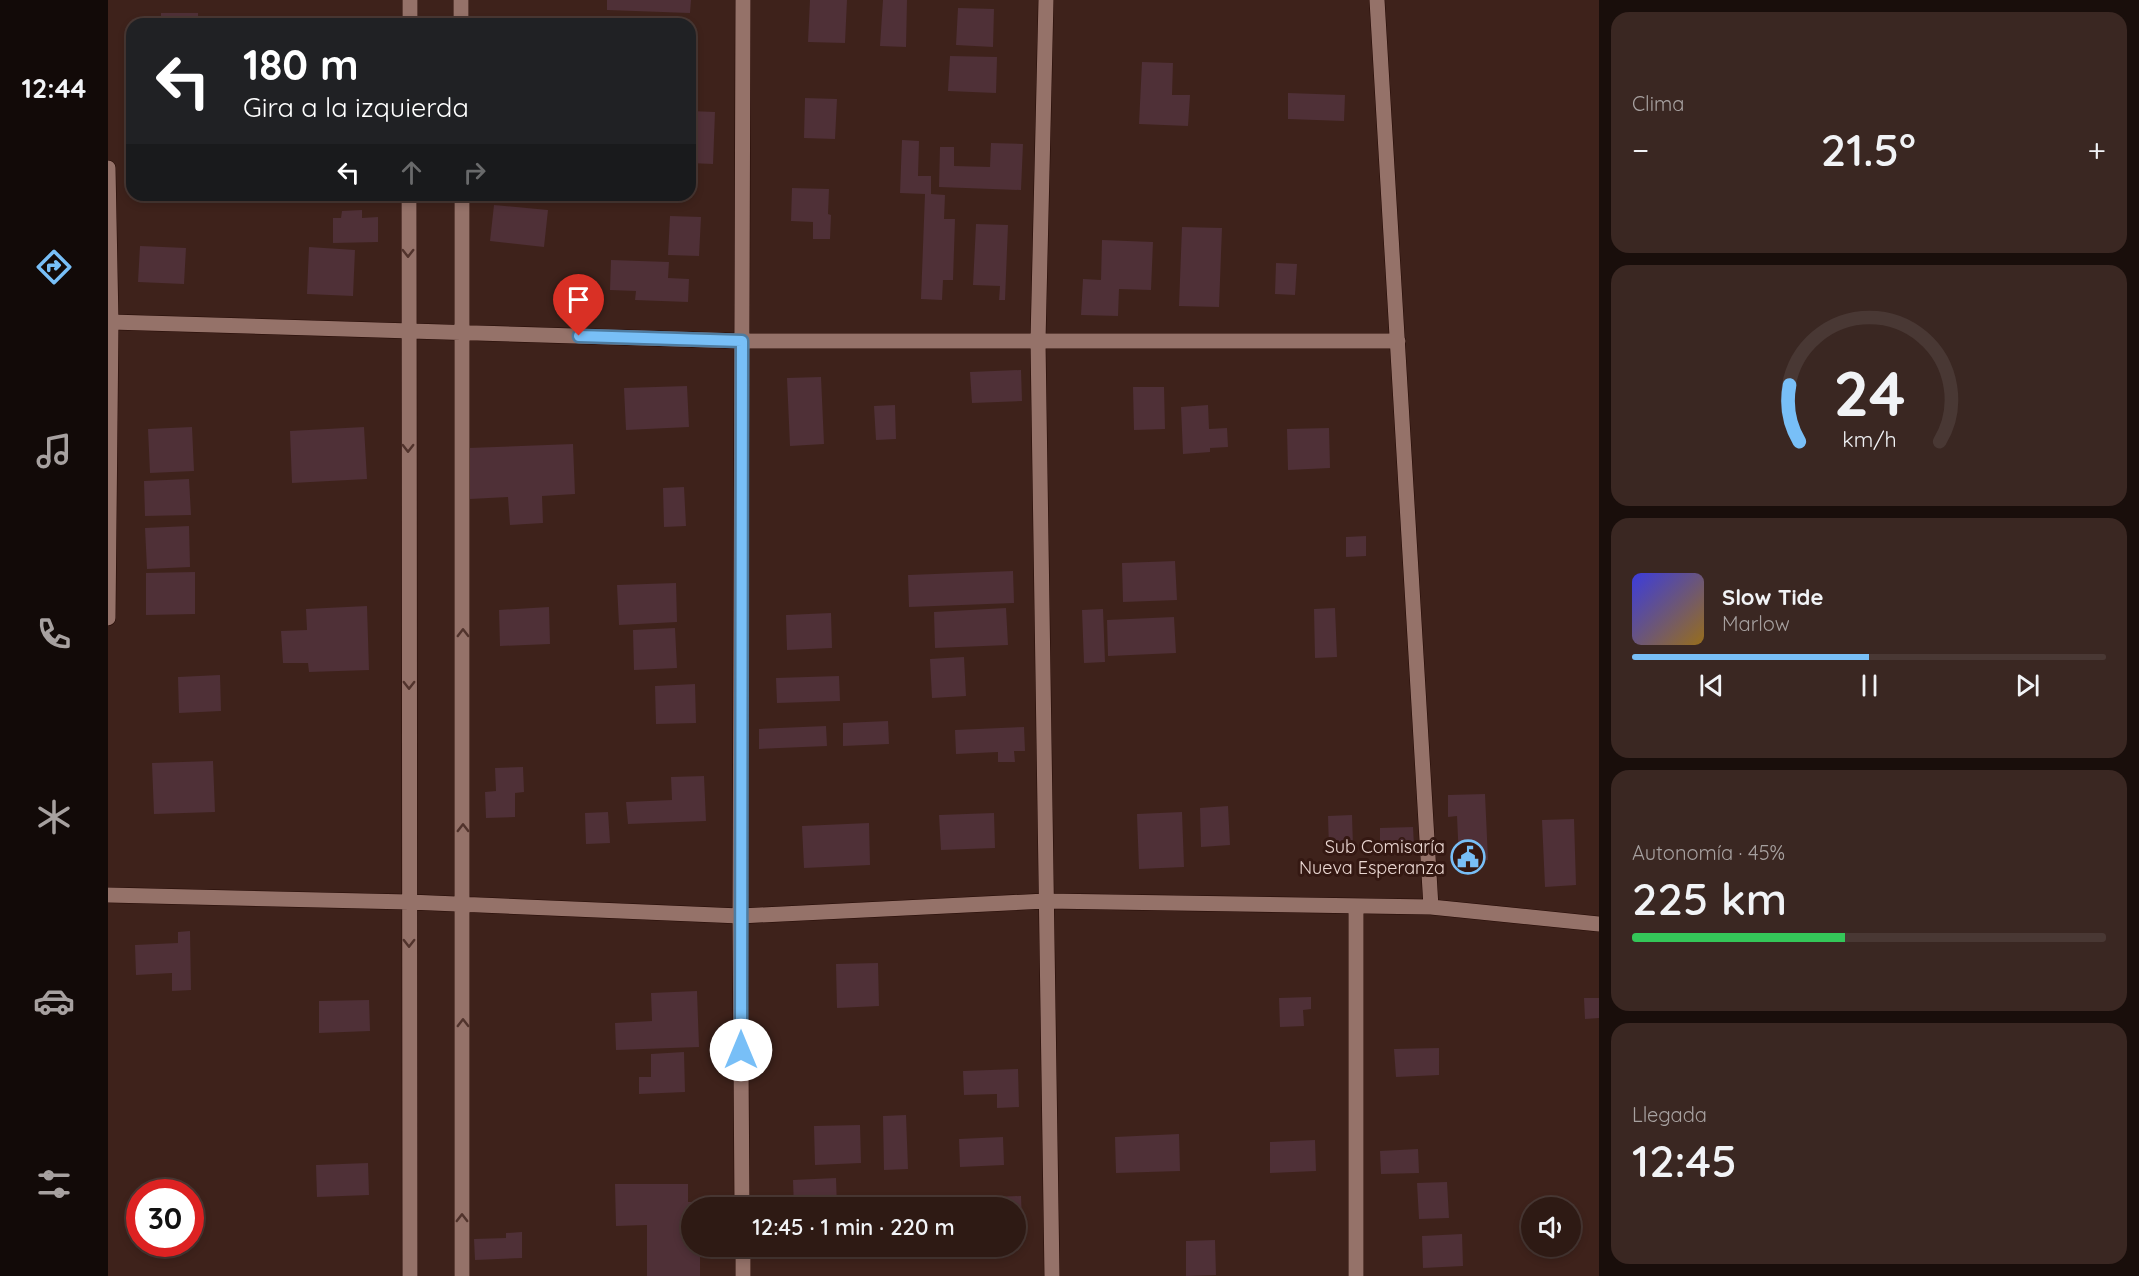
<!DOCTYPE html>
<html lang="es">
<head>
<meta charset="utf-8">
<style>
	:root { --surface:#2e1a14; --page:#3a2722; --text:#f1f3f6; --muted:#a7a1a0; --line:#493834; --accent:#78bff7 }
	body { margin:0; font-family:Quicksand,sans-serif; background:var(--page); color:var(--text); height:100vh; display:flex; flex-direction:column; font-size:22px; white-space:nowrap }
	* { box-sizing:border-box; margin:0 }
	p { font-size:20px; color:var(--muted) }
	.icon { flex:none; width:33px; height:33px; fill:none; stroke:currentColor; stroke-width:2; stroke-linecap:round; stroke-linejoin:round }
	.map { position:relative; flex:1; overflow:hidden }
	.drawer { display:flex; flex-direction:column; gap:12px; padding:12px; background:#190e0b; width:540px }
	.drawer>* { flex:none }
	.hud { position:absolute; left:18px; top:18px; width:570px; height:183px; border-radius:18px; box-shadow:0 3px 9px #0003,0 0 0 2px var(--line); background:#202124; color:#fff; overflow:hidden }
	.buttons { position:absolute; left:1413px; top:1197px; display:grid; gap:12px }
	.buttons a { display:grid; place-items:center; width:60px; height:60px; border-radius:50%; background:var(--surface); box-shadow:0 3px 9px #0003,0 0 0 2px var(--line); font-size:30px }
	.speed { position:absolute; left:18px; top:1179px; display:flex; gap:12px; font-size:30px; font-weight:700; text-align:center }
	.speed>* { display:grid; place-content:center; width:78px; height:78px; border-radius:50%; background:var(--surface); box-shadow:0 3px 9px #0003,0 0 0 2px var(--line); line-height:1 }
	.speed .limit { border:9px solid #d22; background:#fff; color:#111 }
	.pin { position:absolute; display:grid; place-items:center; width:51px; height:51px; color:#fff; margin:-62px -26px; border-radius:50% 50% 50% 0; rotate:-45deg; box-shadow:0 0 6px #0007 }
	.pin .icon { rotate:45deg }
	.me { position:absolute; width:66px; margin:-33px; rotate:0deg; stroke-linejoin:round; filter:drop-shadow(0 0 4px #0008) }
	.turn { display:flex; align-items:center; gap:21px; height:126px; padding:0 18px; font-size:27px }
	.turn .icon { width:78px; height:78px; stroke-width:2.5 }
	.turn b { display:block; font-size:42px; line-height:51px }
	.lanes { display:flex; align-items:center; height:57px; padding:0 18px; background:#0003; justify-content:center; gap:30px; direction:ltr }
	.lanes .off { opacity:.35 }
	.big { font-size:45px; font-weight:600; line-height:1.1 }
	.drawer .tile { flex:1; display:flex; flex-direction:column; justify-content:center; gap:9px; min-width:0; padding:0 21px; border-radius:18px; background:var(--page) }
	.drawer .dial { align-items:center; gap:0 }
	.dial svg { height:156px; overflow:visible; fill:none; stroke:var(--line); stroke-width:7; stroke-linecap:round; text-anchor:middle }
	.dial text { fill:var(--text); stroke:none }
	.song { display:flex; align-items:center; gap:18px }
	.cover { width:72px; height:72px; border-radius:9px; background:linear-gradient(135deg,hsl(240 70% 55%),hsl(40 70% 35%)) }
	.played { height:6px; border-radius:3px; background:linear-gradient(90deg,var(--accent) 50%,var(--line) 50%) }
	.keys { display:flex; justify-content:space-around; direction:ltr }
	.heat { display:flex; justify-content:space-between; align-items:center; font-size:33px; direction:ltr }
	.charge { height:9px; border-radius:4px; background:linear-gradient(90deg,#34c759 45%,var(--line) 0) }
	.trip { position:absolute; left:573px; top:1197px; width:345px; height:60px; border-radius:30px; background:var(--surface); box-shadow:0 3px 9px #0003,0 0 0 2px var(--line); font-weight:600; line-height:60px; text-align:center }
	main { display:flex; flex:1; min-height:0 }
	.tabs { display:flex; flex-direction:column; width:108px; justify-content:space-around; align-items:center; background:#120a08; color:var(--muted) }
	.tabs .icon { width:42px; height:42px }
	.tabs .selected { color:var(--accent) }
	.tabs b { font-size:27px; color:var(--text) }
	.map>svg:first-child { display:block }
	.building { fill:#4f3037 }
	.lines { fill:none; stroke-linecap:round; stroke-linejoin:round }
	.minor-casing { stroke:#240a05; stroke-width:16 }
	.minor { stroke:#957269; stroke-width:15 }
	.oneway { stroke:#51332c }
	.route-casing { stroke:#4e7ca1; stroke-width:15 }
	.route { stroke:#78bff7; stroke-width:10 }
	.labels { text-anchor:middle; stroke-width:6; stroke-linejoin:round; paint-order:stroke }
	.poi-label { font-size:18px; fill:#ebd8d3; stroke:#341812; text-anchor:end }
</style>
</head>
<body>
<main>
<nav class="tabs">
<b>12:44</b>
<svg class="icon selected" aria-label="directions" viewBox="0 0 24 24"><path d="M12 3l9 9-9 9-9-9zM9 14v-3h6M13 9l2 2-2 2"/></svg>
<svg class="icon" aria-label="music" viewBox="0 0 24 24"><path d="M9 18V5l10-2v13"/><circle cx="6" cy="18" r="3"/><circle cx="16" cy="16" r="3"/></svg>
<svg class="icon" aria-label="phone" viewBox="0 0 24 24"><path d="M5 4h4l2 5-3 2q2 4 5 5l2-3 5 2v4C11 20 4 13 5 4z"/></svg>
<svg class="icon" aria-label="climate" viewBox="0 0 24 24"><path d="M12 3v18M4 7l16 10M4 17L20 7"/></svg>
<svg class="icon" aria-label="car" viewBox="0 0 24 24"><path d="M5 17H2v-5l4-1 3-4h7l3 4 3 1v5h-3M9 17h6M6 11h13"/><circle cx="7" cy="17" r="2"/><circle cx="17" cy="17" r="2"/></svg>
<svg class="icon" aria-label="filters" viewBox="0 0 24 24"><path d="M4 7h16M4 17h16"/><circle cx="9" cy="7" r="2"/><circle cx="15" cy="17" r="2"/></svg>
</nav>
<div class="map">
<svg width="1491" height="1276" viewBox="0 0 1491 1276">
	<rect width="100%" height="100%" fill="#3e221b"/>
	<path class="building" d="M 499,0 L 583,0 L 582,13 L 499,10 Z
		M 702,0 L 739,0 L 737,43 L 700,42 Z
		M 775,0 L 799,0 L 798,47 L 772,46 Z
		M 850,8 L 886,9 L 885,47 L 848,45 Z
		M 53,13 L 90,13 L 90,24 L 53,24 Z
		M 582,29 L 588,29 L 587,65 L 582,64 Z
		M 842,56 L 889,57 L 888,93 L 840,91 Z
		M 1034,62 L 1065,63 L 1064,95 L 1082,95 L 1080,126 L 1031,124 Z
		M 1180,93 L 1237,95 L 1236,121 L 1180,119 Z
		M 697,98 L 729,99 L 727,139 L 696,138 Z
		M 582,111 L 607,112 L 605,164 L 582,163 Z
		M 794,140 L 811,141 L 810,176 L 823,176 L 823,194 L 837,195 L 836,219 L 847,219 L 845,280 L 835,280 L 834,300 L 813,299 L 817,194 L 792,193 Z
		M 883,143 L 915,144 L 913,190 L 831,187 L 832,147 L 846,147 L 846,166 L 882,167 Z
		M 684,188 L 721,189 L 720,214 L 723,215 L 722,239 L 705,239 L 705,222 L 683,221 Z
		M 386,205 L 440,210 L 436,247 L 382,241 Z
		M 254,210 L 254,218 L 270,217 L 270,242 L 225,243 L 225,218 L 233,218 L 234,211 Z
		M 562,216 L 593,217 L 591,256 L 560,255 Z
		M 868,224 L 900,225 L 897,300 L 891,300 L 892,286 L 865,285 Z
		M 1074,227 L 1114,228 L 1111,307 L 1071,306 Z
		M 994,240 L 1045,242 L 1043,290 L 1011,289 L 1010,316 L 973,315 L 975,279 L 993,280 Z
		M 32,246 L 78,248 L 76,284 L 30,282 Z
		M 201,247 L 247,250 L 245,296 L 199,294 Z
		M 503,260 L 561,262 L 560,278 L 581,279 L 580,302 L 527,300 L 528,291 L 502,290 Z
		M 1168,263 L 1189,264 L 1187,295 L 1167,294 Z
		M 913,370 L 914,401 L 864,403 L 862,372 Z
		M 713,377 L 716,444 L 682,446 L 679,378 Z
		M 579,386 L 581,427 L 518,430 L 516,388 Z
		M 1025,387 L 1056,387 L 1057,429 L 1026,430 Z
		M 787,405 L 788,439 L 768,440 L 766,406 Z
		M 1100,405 L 1101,429 L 1119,428 L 1120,447 L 1102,448 L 1102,452 L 1075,454 L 1073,407 Z
		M 84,427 L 86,471 L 42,473 L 40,429 Z
		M 256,427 L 259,479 L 184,483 L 182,431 Z
		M 1221,428 L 1222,468 L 1180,470 L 1179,429 Z
		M 465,444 L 467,494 L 434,496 L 435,523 L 402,525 L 400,497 L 362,499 L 360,448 Z
		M 81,479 L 83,515 L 37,516 L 36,481 Z
		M 576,487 L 578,526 L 556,527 L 555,488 Z
		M 81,526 L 82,567 L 39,569 L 37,528 Z
		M 1258,536 L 1258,556 L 1238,557 L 1238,537 Z
		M 1067,561 L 1069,600 L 1015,602 L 1014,563 Z
		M 905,571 L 906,603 L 801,607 L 800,575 Z
		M 87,572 L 87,614 L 38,615 L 38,573 Z
		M 568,583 L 569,622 L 511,625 L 509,585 Z
		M 259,606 L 261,670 L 201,672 L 200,663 L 175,663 L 173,631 L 199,630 L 198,609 Z
		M 441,607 L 442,644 L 392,646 L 391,610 Z
		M 898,608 L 900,645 L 827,648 L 826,612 Z
		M 1227,608 L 1229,657 L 1207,658 L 1206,609 Z
		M 995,609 L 997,662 L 976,663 L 974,610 Z
		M 723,613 L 724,648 L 679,650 L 678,615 Z
		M 1066,617 L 1068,653 L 1000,656 L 999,620 Z
		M 567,628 L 569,668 L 526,670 L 525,630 Z
		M 856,657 L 858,696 L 824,698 L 822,659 Z
		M 112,675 L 113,711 L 71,713 L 70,677 Z
		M 731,676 L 732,701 L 669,703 L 668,678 Z
		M 587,684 L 588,723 L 548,724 L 547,686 Z
		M 780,721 L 781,744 L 735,746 L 735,723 Z
		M 718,726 L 719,746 L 651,749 L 651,729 Z
		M 916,727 L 917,751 L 906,751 L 907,762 L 890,762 L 890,752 L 848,754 L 847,730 Z
		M 105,761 L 107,812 L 46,814 L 44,763 Z
		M 415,767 L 416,792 L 407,793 L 407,817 L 378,818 L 377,792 L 388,791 L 387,768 Z
		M 596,776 L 598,821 L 520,824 L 518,802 L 564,800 L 563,777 Z
		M 1377,794 L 1380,860 L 1351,860 L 1349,816 L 1340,817 L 1340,795 Z
		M 1120,806 L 1122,845 L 1093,847 L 1092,808 Z
		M 500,812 L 502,843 L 478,844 L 477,813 Z
		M 1074,812 L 1076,867 L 1031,869 L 1029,814 Z
		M 886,813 L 887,848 L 833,850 L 831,815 Z
		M 1244,815 L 1245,847 L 1221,848 L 1220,816 Z
		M 1466,819 L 1468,885 L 1437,887 L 1434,820 Z
		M 761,823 L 762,865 L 696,868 L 694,826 Z
		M 1305,827 L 1306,846 L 1272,848 L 1272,828 Z
		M 82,931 L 83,990 L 64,991 L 64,973 L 28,975 L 27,945 L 70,943 L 70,932 Z
		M 770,963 L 771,1006 L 729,1008 L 728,964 Z
		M 589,991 L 591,1047 L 508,1050 L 507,1023 L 544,1021 L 543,993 Z
		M 1203,997 L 1203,1009 L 1195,1010 L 1196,1026 L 1172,1027 L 1171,998 Z
		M 1476,998 L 1491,998 L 1491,1018 L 1477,1019 Z
		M 261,1000 L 262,1031 L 211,1033 L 211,1001 Z
		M 1331,1048 L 1331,1075 L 1288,1077 L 1286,1049 Z
		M 576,1052 L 577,1092 L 531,1094 L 531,1077 L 543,1077 L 543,1054 Z
		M 910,1069 L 911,1107 L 889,1108 L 889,1094 L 856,1095 L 855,1071 Z
		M 798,1115 L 800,1169 L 776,1170 L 775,1116 Z
		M 752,1125 L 753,1163 L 707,1165 L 706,1126 Z
		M 1071,1134 L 1072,1171 L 1008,1173 L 1007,1137 Z
		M 895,1137 L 896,1165 L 852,1167 L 851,1139 Z
		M 1207,1140 L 1208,1171 L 1162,1173 L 1162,1142 Z
		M 1310,1149 L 1311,1173 L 1273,1174 L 1272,1151 Z
		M 260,1163 L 261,1195 L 209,1197 L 208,1165 Z
		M 728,1178 L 729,1208 L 686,1208 L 685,1180 Z
		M 1339,1182 L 1341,1218 L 1311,1219 L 1309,1183 Z
		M 507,1184 L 580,1184 L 580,1202 L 591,1202 L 591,1208 L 584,1208 L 584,1246 L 592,1246 L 592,1276 L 539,1276 L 539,1225 L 508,1226 Z
		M 913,1196 L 914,1221 L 908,1221 L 908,1208 L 860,1208 L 860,1198 Z
		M 414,1232 L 414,1258 L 367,1260 L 366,1239 L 398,1238 L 398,1233 Z
		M 1354,1234 L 1355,1266 L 1315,1268 L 1314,1236 Z
		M 1107,1240 L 1108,1275 L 1078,1276 L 1078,1241 Z"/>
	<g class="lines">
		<g class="minor-casing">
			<path id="minor" d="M 353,0 L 353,24
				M 938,0 L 930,341 L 944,1276
				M 1269,0 L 1323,907
				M 302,24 L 302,0
				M 0,168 L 3,322 L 0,618
				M 301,195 L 302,1276
				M 3,322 L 634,341 L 1290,341
				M 0,895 L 301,902 L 632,916 L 938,901 L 1323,907 L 1491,924
				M 634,1208 L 632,916 L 635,0
				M 635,1246 L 635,1276
				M 354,1276 L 354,195
				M 1248,1276 L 1248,906"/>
		</g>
		<use href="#minor" class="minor"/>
	</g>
	<defs><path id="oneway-chevron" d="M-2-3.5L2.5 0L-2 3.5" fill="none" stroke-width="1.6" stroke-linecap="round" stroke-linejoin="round" transform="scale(1.5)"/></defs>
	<g class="oneway">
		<use href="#oneway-chevron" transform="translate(300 253) rotate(90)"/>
		<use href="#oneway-chevron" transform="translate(300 448) rotate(90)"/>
		<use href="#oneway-chevron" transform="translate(355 633) rotate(-90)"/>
		<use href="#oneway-chevron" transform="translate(301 685) rotate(90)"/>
		<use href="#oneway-chevron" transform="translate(355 828) rotate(-90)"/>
		<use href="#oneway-chevron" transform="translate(301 943) rotate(90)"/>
		<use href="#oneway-chevron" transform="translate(355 1023) rotate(-90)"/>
		<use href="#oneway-chevron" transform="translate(354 1218) rotate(-90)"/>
	</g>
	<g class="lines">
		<g class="route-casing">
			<path id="route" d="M 471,336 L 634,341 L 633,1050"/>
		</g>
		<use href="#route" class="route"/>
	</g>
	<defs>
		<g id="civic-ring" transform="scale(1.725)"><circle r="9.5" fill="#341812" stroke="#78bff7" stroke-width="1.5"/><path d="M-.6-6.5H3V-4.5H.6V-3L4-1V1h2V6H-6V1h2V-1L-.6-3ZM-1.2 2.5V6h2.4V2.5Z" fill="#78bff7"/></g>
	</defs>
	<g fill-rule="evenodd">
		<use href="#civic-ring" x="1360" y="857"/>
	</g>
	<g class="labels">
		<g class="poi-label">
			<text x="1337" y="853">Sub Comisaría<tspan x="1337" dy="21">Nueva Esperanza</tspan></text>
		</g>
	</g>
</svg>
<div class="buttons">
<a><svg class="icon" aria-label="sound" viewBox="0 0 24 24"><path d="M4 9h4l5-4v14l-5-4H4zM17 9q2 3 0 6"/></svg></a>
</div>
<div class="speed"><div class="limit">30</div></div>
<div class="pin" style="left:471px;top:336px;background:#d93025"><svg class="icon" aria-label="arrive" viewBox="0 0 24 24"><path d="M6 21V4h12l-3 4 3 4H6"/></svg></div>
<svg class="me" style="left:633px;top:1050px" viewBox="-20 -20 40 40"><circle r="19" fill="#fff"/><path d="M0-13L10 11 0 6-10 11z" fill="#78bff7"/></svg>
<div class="trip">12:45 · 1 min · 220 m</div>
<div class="hud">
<div class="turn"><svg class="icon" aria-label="left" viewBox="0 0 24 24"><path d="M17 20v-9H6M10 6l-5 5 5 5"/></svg><div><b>180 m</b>Gira a la izquierda</div></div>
<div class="lanes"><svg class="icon" aria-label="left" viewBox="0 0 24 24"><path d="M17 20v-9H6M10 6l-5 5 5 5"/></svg><svg class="icon off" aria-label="ahead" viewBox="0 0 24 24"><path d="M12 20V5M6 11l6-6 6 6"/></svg><svg class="icon off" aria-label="right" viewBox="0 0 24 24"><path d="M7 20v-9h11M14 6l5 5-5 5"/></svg></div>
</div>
</div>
<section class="drawer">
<div class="tile"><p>Clima</p>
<div class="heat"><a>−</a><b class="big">21.5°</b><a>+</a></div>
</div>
<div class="tile dial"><svg viewBox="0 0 100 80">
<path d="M14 69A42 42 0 1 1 86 69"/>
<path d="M14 69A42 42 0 0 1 9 40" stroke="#78bff7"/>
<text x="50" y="56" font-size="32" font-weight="700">24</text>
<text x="50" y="72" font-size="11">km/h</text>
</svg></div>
<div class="tile">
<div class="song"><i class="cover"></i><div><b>Slow Tide</b><p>Marlow</p></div></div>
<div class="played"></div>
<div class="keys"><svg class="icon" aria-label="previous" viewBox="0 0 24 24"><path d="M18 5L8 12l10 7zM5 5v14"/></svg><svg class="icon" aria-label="pause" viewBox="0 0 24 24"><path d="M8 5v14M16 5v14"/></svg><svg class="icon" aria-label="next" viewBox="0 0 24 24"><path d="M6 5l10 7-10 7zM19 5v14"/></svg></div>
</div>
<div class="tile"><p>Autonomía · 45%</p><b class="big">225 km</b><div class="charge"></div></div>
<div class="tile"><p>Llegada</p><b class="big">12:45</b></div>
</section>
</main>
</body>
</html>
